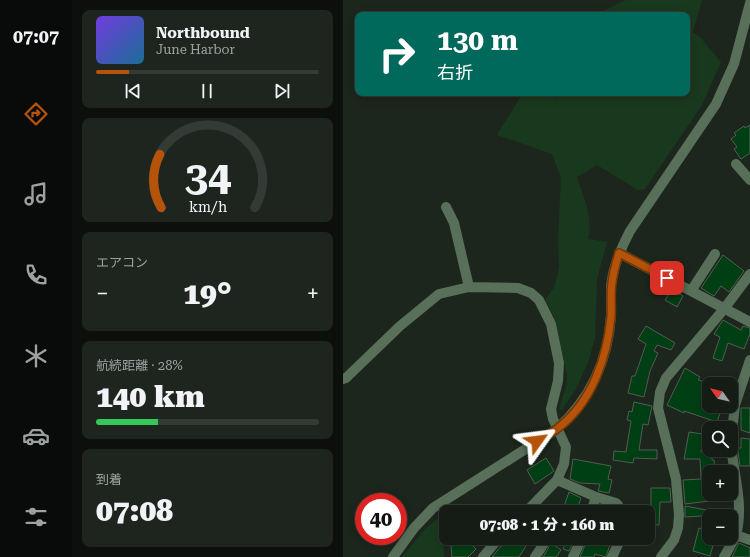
<!DOCTYPE html>
<html lang="ja">
<head>
<meta charset="utf-8">
<style>
	:root { --surface:#151c16; --page:#1e251f; --text:#f1f3f6; --muted:#9da1a1; --line:#343a35; --accent:#b45309 }
	body { margin:0; font-family:"Roboto Serif","Noto Sans JP",serif; background:var(--page); color:var(--text); height:100vh; display:flex; flex-direction:column; font-size:15px; white-space:nowrap }
	* { box-sizing:border-box; margin:0 }
	p { font-size:13px; color:var(--muted) }
	.icon { flex:none; width:22px; height:22px; fill:none; stroke:currentColor; stroke-width:2; stroke-linecap:round; stroke-linejoin:round }
	.map { position:relative; flex:1; overflow:hidden }
	.side { display:flex; flex-direction:column; gap:10px; padding:10px; background:#0c0f0c; width:271px }
	.side>* { flex:none }
	.banner { position:absolute; left:12px; top:12px; width:335px; height:84px; border-radius:8px; box-shadow:0 2px 10px #0003,0 0 0 1px var(--line); background:#00695c; color:#fff; overflow:hidden }
	.needle { width:26px; rotate:304deg }
	.fabs { position:absolute; left:359px; top:377px; display:grid; gap:8px }
	.fabs a { display:grid; place-items:center; width:36px; height:36px; border-radius:8px; background:var(--surface); box-shadow:0 2px 10px #0003,0 0 0 1px var(--line); font-size:20px }
	.speed { position:absolute; left:12px; top:493px; display:flex; gap:8px; font-size:20px; font-weight:700; text-align:center }
	.speed>* { display:grid; place-content:center; width:52px; height:52px; border-radius:50%; background:var(--surface); box-shadow:0 2px 10px #0003,0 0 0 1px var(--line); line-height:1 }
	.speed .limit { border:6px solid #d22; background:#fff; color:#111 }
	.pin { position:absolute; display:grid; place-items:center; width:34px; height:34px; color:#fff; margin:-17px; border-radius:8px; box-shadow:0 2px 6px #0006 }
	.me { position:absolute; width:44px; margin:-22px; rotate:59deg; stroke-linejoin:round; filter:drop-shadow(0 0 3px #0008) }
	.turn { display:flex; align-items:center; gap:14px; height:84px; padding:0 16px; font-size:18px }
	.turn .icon { width:52px; height:52px; stroke-width:2.5 }
	.turn b { display:block; font-size:28px; line-height:34px }
	.big { font-size:30px; font-weight:800; line-height:1.1 }
	.side .widget { flex:1; display:flex; flex-direction:column; justify-content:center; gap:6px; min-width:0; padding:0 14px; border-radius:8px; background:var(--page) }
	.side .dial { align-items:center; gap:0 }
	.dial svg { height:104px; overflow:visible; fill:none; stroke:var(--line); stroke-width:7; stroke-linecap:round; text-anchor:middle }
	.dial text { fill:var(--text); stroke:none }
	.song { display:flex; align-items:center; gap:12px }
	.cover { width:48px; height:48px; border-radius:6px; background:linear-gradient(135deg,hsl(260 70% 55%),hsl(200 70% 35%)) }
	.played { height:4px; border-radius:2px; background:linear-gradient(90deg,var(--accent) 15%,var(--line) 15%) }
	.keys { display:flex; justify-content:space-around; direction:ltr }
	.heat { display:flex; justify-content:space-between; align-items:center; font-size:22px; direction:ltr }
	.charge { height:6px; border-radius:3px; background:linear-gradient(90deg,#34c759 28%,var(--line) 0) }
	.trip { position:absolute; left:96px; top:505px; width:216px; height:40px; border-radius:8px; background:var(--surface); box-shadow:0 2px 10px #0003,0 0 0 1px var(--line); font-weight:800; line-height:40px; text-align:center }
	main { display:flex; flex:1; min-height:0 }
	.dock { display:flex; flex-direction:column; width:72px; justify-content:space-around; align-items:center; background:#080b09; color:var(--muted) }
	.dock .icon { width:28px; height:28px }
	.dock .selected { color:var(--accent) }
	.dock b { font-size:18px; color:var(--text) }
	.map>svg:first-child { display:block }
	.green { fill:#19391e }
	.building { fill:#003e13; stroke:#525d53 }
	.lines { fill:none; stroke-linecap:round; stroke-linejoin:round }
	.minor { stroke:#586f5a; stroke-width:10 }
	.route-casing { stroke:#753606; stroke-width:10 }
	.route { stroke:#b45309; stroke-width:7 }
</style>
</head>
<body>
<main>
<nav class="dock">
<b>07:07</b>
<svg class="icon selected" aria-label="directions" viewBox="0 0 24 24"><path d="M12 3l9 9-9 9-9-9zM9 14v-3h6M13 9l2 2-2 2"/></svg>
<svg class="icon" aria-label="music" viewBox="0 0 24 24"><path d="M9 18V5l10-2v13"/><circle cx="6" cy="18" r="3"/><circle cx="16" cy="16" r="3"/></svg>
<svg class="icon" aria-label="phone" viewBox="0 0 24 24"><path d="M5 4h4l2 5-3 2q2 4 5 5l2-3 5 2v4C11 20 4 13 5 4z"/></svg>
<svg class="icon" aria-label="climate" viewBox="0 0 24 24"><path d="M12 3v18M4 7l16 10M4 17L20 7"/></svg>
<svg class="icon" aria-label="car" viewBox="0 0 24 24"><path d="M5 17H2v-5l4-1 3-4h7l3 4 3 1v5h-3M9 17h6M6 11h13"/><circle cx="7" cy="17" r="2"/><circle cx="17" cy="17" r="2"/></svg>
<svg class="icon" aria-label="filters" viewBox="0 0 24 24"><path d="M4 7h16M4 17h16"/><circle cx="9" cy="7" r="2"/><circle cx="15" cy="17" r="2"/></svg>
</nav>
<section class="side">
<div class="widget">
<div class="song"><i class="cover"></i><div><b>Northbound</b><p>June Harbor</p></div></div>
<div class="played"></div>
<div class="keys"><svg class="icon" aria-label="previous" viewBox="0 0 24 24"><path d="M18 5L8 12l10 7zM5 5v14"/></svg><svg class="icon" aria-label="pause" viewBox="0 0 24 24"><path d="M8 5v14M16 5v14"/></svg><svg class="icon" aria-label="next" viewBox="0 0 24 24"><path d="M6 5l10 7-10 7zM19 5v14"/></svg></div>
</div>
<div class="widget dial"><svg viewBox="0 0 100 80">
<path d="M14 69A42 42 0 1 1 86 69"/>
<path d="M14 69A42 42 0 0 1 13 28" stroke="#b45309"/>
<text x="50" y="56" font-size="32" font-weight="700">34</text>
<text x="50" y="72" font-size="11">km/h</text>
</svg></div>
<div class="widget"><p>エアコン</p>
<div class="heat"><a>−</a><b class="big">19°</b><a>+</a></div>
</div>
<div class="widget"><p>航続距離 · 28%</p><b class="big">140 km</b><div class="charge"></div></div>
<div class="widget"><p>到着</p><b class="big">07:08</b></div>
</section>
<div class="map">
<svg width="407" height="557" viewBox="0 0 407 557">
	<rect width="100%" height="100%" fill="#1c261d"/>
	<path class="green" d="M 283,0 L 359,0 L 350,32 L 358,38 L 378,62 L 359,105 L 302,189 L 295,190 L 254,165 L 234,177 C 240,197 251,218 245,239 L 264,242 L 254,279 L 252,338 L 245,363 L 233,389 L 219,410 L 216,409 L 224,383 L 224,376 L 213,321 L 202,299 L 211,288 L 216,268 L 215,238 L 218,178 L 209,154 L 154,135 L 180,93 L 196,93 L 213,98 L 216,93 L 344,93 L 344,15 L 227,15 L 227,13 L 258,12 Z
		M 106,509 L 100,520 L 101,557 L 59,557 L 81,530 Z"/>
	<path class="building" d="M 407,125 L 407,153 L 398,159 L 391,149 L 394,147 L 388,139 L 393,135 L 391,133 L 401,126 L 402,128 Z
		M 380,255 L 401,271 L 386,292 L 378,286 L 371,296 L 358,288 Z
		M 329,289 L 340,296 L 334,307 L 322,300 Z
		M 380,320 L 398,330 L 400,326 L 407,328 L 407,334 L 401,349 L 385,343 L 379,361 L 370,358 L 377,337 L 371,334 Z
		M 303,326 L 332,343 L 328,350 L 314,345 L 311,351 L 315,353 L 307,371 L 301,397 L 285,393 L 289,376 L 292,376 L 303,344 L 295,339 Z
		M 342,368 L 357,377 L 355,380 L 366,383 L 366,407 L 377,413 L 374,422 L 341,411 L 341,413 L 324,405 Z
		M 291,402 L 309,406 L 305,425 L 300,424 L 296,450 L 314,450 L 314,459 L 291,458 L 290,463 L 270,460 L 271,451 L 283,452 L 288,421 L 284,420 L 286,411 L 289,412 Z
		M 398,408 L 407,408 L 407,433 L 398,430 Z
		M 346,432 L 360,434 L 358,452 L 369,452 L 369,460 L 371,460 L 372,471 L 366,472 L 366,501 L 342,504 L 340,480 L 358,479 L 357,459 L 341,459 Z
		M 398,438 L 407,439 L 407,466 L 397,466 L 395,452 L 395,448 L 398,448 Z
		M 203,458 L 211,471 L 192,484 L 184,470 Z
		M 230,459 L 268,466 L 265,479 L 269,480 L 266,493 L 255,491 L 257,484 L 237,483 L 227,479 Z
		M 308,488 L 327,488 L 328,502 L 317,502 L 316,525 L 305,524 L 305,508 L 308,508 Z
		M 226,492 L 238,498 L 233,512 L 219,512 Z
		M 342,506 L 374,512 L 374,515 L 342,517 Z
		M 356,528 L 366,531 L 366,538 L 372,538 L 367,556 L 350,551 Z
		M 115,538 L 122,538 L 133,549 L 125,557 L 109,557 L 108,546 Z
		M 165,538 L 188,538 L 176,557 L 149,557 Z
		M 245,538 L 269,538 L 263,557 L 252,554 L 251,557 L 237,557 Z
		M 224,540 L 230,543 L 226,551 L 220,549 Z
		M 208,543 L 218,550 L 213,557 L 200,557 Z
		M 396,543 L 407,548 L 407,557 L 389,557 Z"/>
	<g class="lines">
		<path class="minor" d="M 393,164 L 407,180
			M 103,207 L 111,223 L 126,287
			M 276,253 L 407,322
			M 348,291 L 372,254
			M 0,379 L 3,378 L 57,326 L 96,294 L 126,287 L 175,288 L 188,293 L 196,300 L 208,324 L 216,363 L 215,381 L 208,409 L 210,419 L 223,447 L 221,464 L 214,480 L 183,512
			M 388,440 L 392,405 L 407,360
			M 214,480 L 253,497 L 273,503 L 275,505 L 278,512
			M 248,512 L 253,497
			M 393,535 L 407,540
			M 50,557 L 71,528 L 90,508 L 214,429 C 247,399 265,361 268,316 C 268,306 268,296 268,286 C 270,267 278,248 287,231 L 373,104 L 391,64 L 407,3
			M 140,557 L 156,538
			M 192,557 L 202,542
			M 230,557 L 239,538
			M 269,557 L 278,538
			M 318,557 L 331,540 L 335,528 L 336,515 L 333,479 L 315,408 L 317,392 L 323,378 L 381,309 L 407,274
			M 381,557 C 385,550 390,542 393,535 C 401,506 391,475 388,446"/>
	</g>
	<g class="lines">
		<g class="route-casing">
			<path id="route" d="M 194,441 C 201,437 209,433 215,428 C 249,402 264,358 268,317 C 269,306 267,294 269,283 C 270,273 273,263 276,253 L 324,278"/>
		</g>
		<use href="#route" class="route"/>
	</g>
</svg>
<div class="fabs">
<a><svg class="needle" viewBox="-14 -14 28 28"><path d="M0-13l5 13h-10z" fill="#e53935"/><path d="M0 13l5-13h-10z" fill="#9da1a1"/></svg></a>
<a><svg class="icon" aria-label="search" viewBox="0 0 24 24"><circle cx="10" cy="10" r="6"/><path d="M15 15l6 6"/></svg></a>
<a>+</a>
<a>−</a>
</div>
<div class="speed"><div class="limit">40</div></div>
<div class="pin" style="left:324px;top:278px;background:#d93025"><svg class="icon" aria-label="arrive" viewBox="0 0 24 24"><path d="M6 21V4h12l-3 4 3 4H6"/></svg></div>
<svg class="me" style="left:194px;top:441px" viewBox="-20 -20 40 40"><path d="M0-17L14 15 0 8-14 15z" fill="#b45309" stroke="#fff" stroke-width="4"/></svg>
<div class="trip">07:08 · 1 分 · 160 m</div>
<div class="banner">
<div class="turn"><svg class="icon" aria-label="right" viewBox="0 0 24 24"><path d="M7 20v-9h11M14 6l5 5-5 5"/></svg><div><b>130 m</b>右折</div></div>
</div>
</div>
</main>
</body>
</html>
